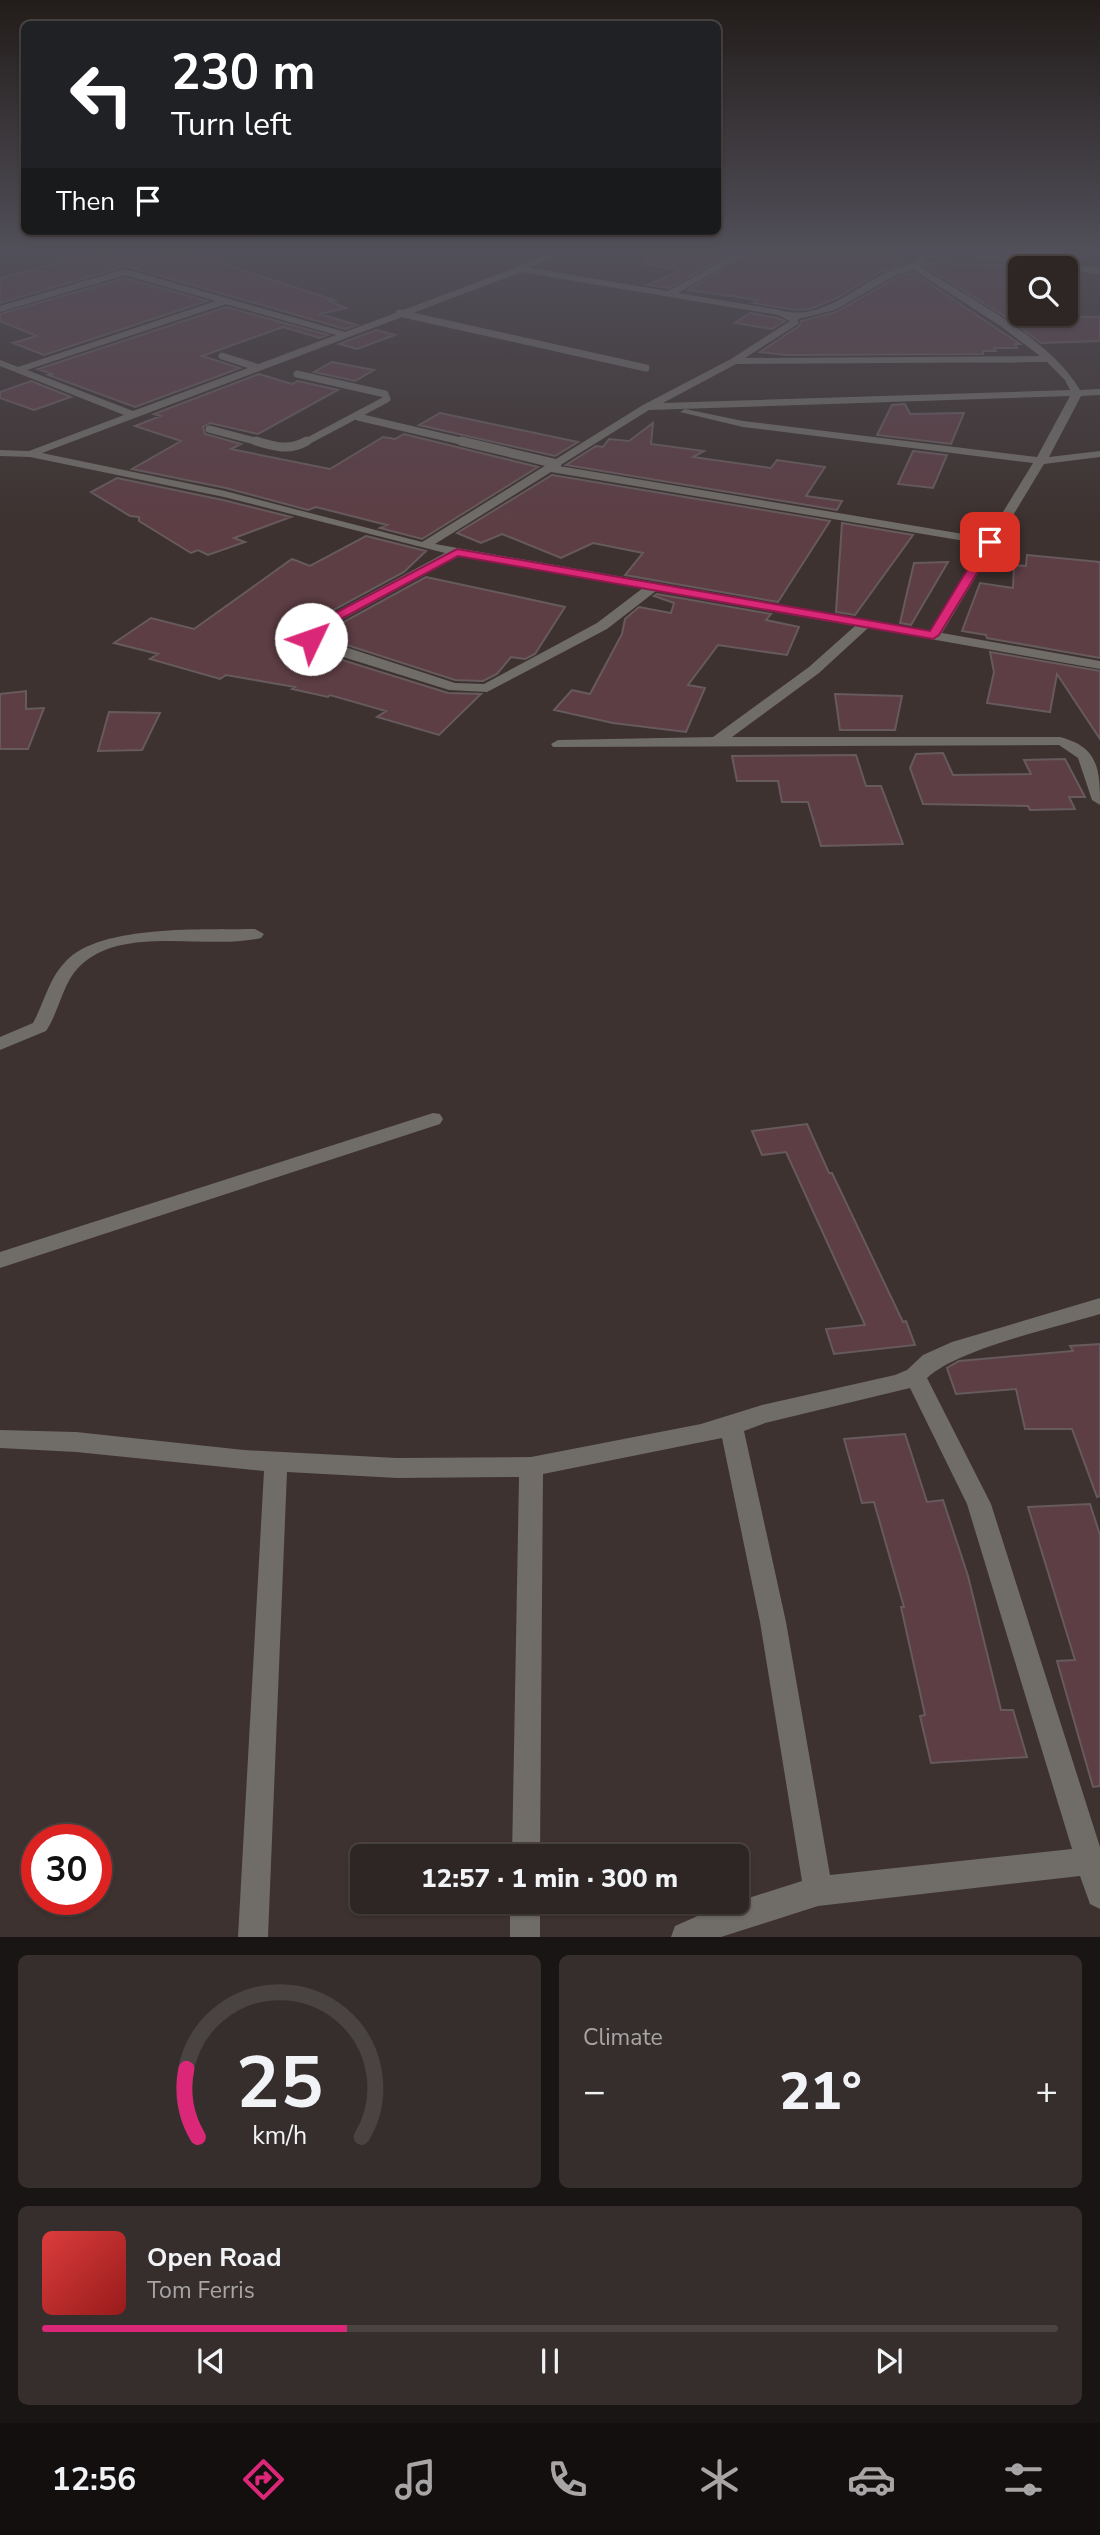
<!DOCTYPE html>
<html lang="en">
<head>
<meta charset="utf-8">
<style>
	:root { --surface:#2e2624; --page:#362e2c; --text:#f1f3f6; --muted:#a7a5a6; --line:#494341; --accent:#db2777 }
	body { margin:0; font-family:"Nunito Sans",sans-serif; background:var(--page); color:var(--text); height:100vh; display:flex; flex-direction:column; font-size:26px; white-space:nowrap }
	* { box-sizing:border-box; margin:0 }
	p { font-size:23px; color:var(--muted) }
	.icon { flex:none; width:38px; height:38px; fill:none; stroke:currentColor; stroke-width:2; stroke-linecap:round; stroke-linejoin:round }
	.map { position:relative; height:1937px; overflow:hidden }
	.details { display:flex; flex-direction:column; gap:18px; padding:18px; background:#191514; flex:1 }
	.details>* { flex:none }
	.top-card { position:absolute; left:21px; top:21px; width:700px; height:214px; border-radius:10px; box-shadow:0 2px 5px #0004,0 0 0 2px var(--line); background:#202124; color:#fff; overflow:hidden }
	.tools { position:absolute; left:1008px; top:256px; display:grid; gap:14px }
	.tools a { display:grid; place-items:center; width:70px; height:70px; border-radius:10px; background:var(--surface); box-shadow:0 2px 5px #0004,0 0 0 2px var(--line); font-size:35px }
	.speed { position:absolute; left:21px; top:1824px; display:flex; gap:14px; font-size:35px; font-weight:700; text-align:center }
	.speed>* { display:grid; place-content:center; width:91px; height:91px; border-radius:50%; background:var(--surface); box-shadow:0 2px 5px #0004,0 0 0 2px var(--line); line-height:1 }
	.speed .limit { border:10px solid #d22; background:#fff; color:#111 }
	.pin { position:absolute; display:grid; place-items:center; width:60px; height:60px; color:#fff; margin:-30px; border-radius:14px; box-shadow:0 4px 10px #0006 }
	.me { position:absolute; width:77px; margin:-38px; rotate:48deg; stroke-linejoin:round; filter:drop-shadow(0 0 5px #0008) }
	.turn { display:flex; align-items:center; gap:24px; height:147px; padding:0 35px; font-size:32px }
	.turn .icon { width:91px; height:91px; stroke-width:2.5 }
	.turn b { display:block; font-size:49px; line-height:60px }
	.then { display:flex; align-items:center; height:66px; padding:0 35px; background:#0003; gap:14px; font-size:26px }
	.big { font-size:52px; font-weight:800; line-height:1.1 }
	.details .tile { flex:1; display:flex; flex-direction:column; justify-content:center; gap:10px; min-width:0; padding:0 24px; border-radius:10px; background:var(--page) }
	.details .dial { align-items:center; gap:0 }
	.dial svg { height:182px; overflow:visible; fill:none; stroke:var(--line); stroke-width:7; stroke-linecap:round; text-anchor:middle }
	.dial text { fill:var(--text); stroke:none }
	.song { display:flex; align-items:center; gap:21px }
	.cover { width:84px; height:84px; border-radius:10px; background:linear-gradient(135deg,hsl(0 70% 55%),hsl(0 70% 35%)) }
	.played { height:7px; border-radius:4px; background:linear-gradient(90deg,var(--accent) 30%,var(--line) 30%) }
	.keys { display:flex; justify-content:space-around; direction:ltr }
	.heat { display:flex; justify-content:space-between; align-items:center; font-size:38px; direction:ltr }
	.details .tiles { flex:1; display:grid; gap:18px; grid-template-columns:1fr 1fr }
	.tile:last-child { grid-column:span 2 }
	.trip { position:absolute; left:350px; top:1844px; width:399px; height:70px; border-radius:10px; background:var(--surface); box-shadow:0 2px 5px #0004,0 0 0 2px var(--line); font-weight:800; line-height:70px; text-align:center }
	.tab-bar { display:flex; height:112px; justify-content:space-around; align-items:center; background:#120f0e; color:var(--muted) }
	.tab-bar .icon { width:49px; height:49px }
	.tab-bar .selected { color:var(--accent) }
	.tab-bar b { font-size:32px; color:var(--text) }
	.map>svg:first-child { display:block }
	.building { fill:#5d3e45; stroke:#665a5d; stroke-width:2 }
	.lines { fill:none; stroke-linecap:round; stroke-linejoin:round }
	.lane-far1 { stroke:#706c68; stroke-width:7 }
	.lane { stroke:#706c68; stroke-width:9 }
	.street { fill:#706c68; fill-rule:evenodd }
	.route { fill:#db2777; stroke:#8e194d; stroke-width:2 }
</style>
</head>
<body>
<div class="map">
<svg width="1100" height="1937" viewBox="0 0 1100 1937">
	<rect width="100%" height="100%" fill="#3d3230"/>
	<path class="building" d="M 102,252 L 114,252 L 143,262 L 169,252 L 196,255 L 334,300 L 330,301 L 346,308 L 320,314 L 357,325 L 345,329 L 126,266 L 0,303 L 0,278 Z
		M 648,252 L 734,252 L 669,288 L 647,285 L 681,270 L 646,264 Z
		M 751,252 L 901,252 L 883,262 L 905,263 L 877,274 L 837,298 L 810,309 L 795,310 L 753,303 L 758,300 L 688,290 Z
		M 927,263 L 1020,266 L 1020,316 L 1100,317 L 1100,341 L 1041,343 L 1009,319 L 924,266 Z
		M 914,273 L 1020,344 L 1015,344 L 1017,348 L 994,348 L 996,351 L 983,351 L 983,354 L 786,355 L 760,352 L 799,326 L 801,321 L 836,312 L 899,276 Z
		M 125,278 L 207,301 L 44,355 L 13,343 L 37,336 L 0,321 L 0,314 Z
		M 226,307 L 328,335 L 320,338 L 283,327 L 202,356 L 240,368 L 135,407 L 48,375 L 52,374 L 38,369 Z
		M 750,313 L 777,318 L 785,321 L 772,329 L 735,323 Z
		M 376,330 L 395,335 L 357,349 L 339,344 Z
		M 332,362 L 374,370 L 355,381 L 314,372 Z
		M 259,374 L 292,384 L 298,381 L 338,390 L 258,434 L 210,423 L 203,427 L 205,434 L 241,444 L 231,449 L 330,469 L 383,437 L 395,439 L 404,434 L 538,467 L 422,539 L 380,528 L 387,525 L 316,507 L 308,510 L 226,488 L 132,469 L 181,441 L 135,426 L 161,416 L 154,414 Z
		M 31,381 L 71,397 L 34,410 L 0,398 L 0,392 Z
		M 905,404 L 910,414 L 964,413 L 951,444 L 877,435 L 892,405 Z
		M 440,413 L 578,442 L 555,456 L 419,425 Z
		M 653,423 L 651,444 L 704,451 L 693,457 L 771,468 L 777,460 L 825,467 L 806,496 L 842,501 L 837,510 L 566,465 L 596,446 L 603,447 L 609,439 L 629,441 Z
		M 913,451 L 947,455 L 933,488 L 898,484 Z
		M 552,475 L 830,521 L 778,602 L 625,575 L 643,553 L 593,543 L 561,558 L 502,534 L 481,543 L 457,533 Z
		M 117,478 L 223,500 L 291,517 L 234,538 L 245,542 L 208,555 L 198,550 L 191,553 L 139,521 L 139,517 L 130,516 L 91,492 Z
		M 842,523 L 913,535 L 855,615 L 836,612 Z
		M 366,536 L 426,551 L 404,572 L 313,621 L 305,629 L 302,641 L 310,650 L 448,693 L 481,694 L 439,735 L 377,717 L 386,711 L 330,695 L 328,697 L 292,689 L 295,687 L 226,675 L 220,679 L 150,659 L 158,654 L 114,643 L 151,618 L 194,629 L 292,559 L 310,566 Z
		M 1027,555 L 1100,562 L 1100,658 L 987,638 L 986,635 L 962,631 L 980,583 L 1013,588 L 1014,565 L 1026,566 Z
		M 948,562 L 911,625 L 900,623 L 914,563 Z
		M 426,577 L 510,595 L 565,607 L 535,654 L 525,659 L 511,657 L 497,674 L 483,681 L 455,680 L 322,637 L 327,631 Z
		M 657,594 L 771,614 L 766,620 L 799,627 L 787,655 L 718,645 L 688,685 L 705,688 L 686,732 L 613,723 L 554,710 L 572,690 L 590,694 L 622,634 L 625,619 L 639,607 L 671,613 L 674,603 L 654,596 Z
		M 990,652 L 1100,671 L 1100,739 L 1057,674 L 1050,712 L 987,703 L 994,672 Z
		M 26,691 L 26,709 L 44,708 L 28,749 L 0,749 L 0,694 Z
		M 835,694 L 902,696 L 895,730 L 840,730 Z
		M 109,712 L 160,713 L 142,750 L 98,751 Z
		M 943,753 L 953,775 L 1031,774 L 1024,760 L 1065,759 L 1085,797 L 1069,797 L 1075,809 L 1030,810 L 1028,806 L 923,804 L 910,768 L 916,754 Z
		M 856,755 L 866,786 L 881,786 L 903,844 L 821,846 L 808,802 L 782,802 L 778,781 L 737,781 L 732,756 Z
		M 807,1124 L 829,1173 L 832,1173 L 903,1322 L 906,1321 L 915,1345 L 834,1354 L 826,1329 L 865,1325 L 786,1152 L 762,1155 L 752,1131 Z
		M 1100,1344 L 1100,1496 L 1097,1497 L 1072,1429 L 1025,1429 L 1016,1389 L 956,1394 L 947,1368 L 959,1361 L 1073,1351 L 1070,1346 Z
		M 905,1434 L 927,1502 L 943,1500 L 968,1576 L 1001,1710 L 1013,1710 L 1027,1757 L 931,1763 L 920,1716 L 925,1715 L 901,1607 L 904,1607 L 874,1502 L 862,1503 L 844,1439 Z
		M 1090,1504 L 1100,1535 L 1100,1786 L 1093,1787 L 1057,1661 L 1075,1660 L 1028,1507 Z"/>
	<g class="lines">
		<path class="lane-far1" d="M 399,313 L 646,368
			M 222,356 L 256,367
			M 297,374 L 385,394 L 387,399 L 304,443
			M 358,417 L 469,443
			M 209,429 L 262,443"/>
		<path class="lane" d="M 256,441 C 275,447 289,451 307,441
			M 461,441 L 557,464"/>
		<path class="street" d="M 0,252 L 20,252 L 0,257 Z
			M 551,252 L 561,252 L 529,268 L 668,291 L 739,252 L 749,252 L 678,293 L 780,310 C 822,323 855,285 892,270 C 908,264 911,266 925,252 L 933,252 L 920,267 C 968,297 1052,340 1080,390 L 1100,389 L 1100,395 L 1081,396 L 1049,457 L 1100,451 L 1100,457 L 1044,464 L 942,633 L 1100,661 L 1100,669 L 868,628 L 819,673 L 732,737 L 1060,737 C 1099,747 1100,770 1100,805 L 1092,800 L 1078,758 L 1059,745 L 553,747 L 551,744 L 558,740 L 713,737 L 809,667 L 855,626 L 656,591 L 607,629 L 487,692 L 449,690 L 311,647 L 304,639 L 307,630 L 315,623 L 445,553 L 224,497 L 30,457 L 0,456 L 0,450 L 29,451 L 124,415 L 0,366 L 0,360 L 18,367 L 216,301 L 125,275 L 0,312 L 0,306 L 125,269 L 345,332 L 517,267 ZM 914,270 L 1002,327 L 1040,356 L 745,358 L 798,324 L 798,319 L 835,310 L 898,274 ZM 521,272 L 778,315 L 790,321 L 731,359 L 643,405 L 422,542 L 225,491 L 42,453 ZM 226,304 L 336,335 L 133,411 L 27,370 ZM 1047,362 L 1065,380 L 1070,390 L 663,403 L 736,364 ZM 1070,396 L 1037,457 L 743,421 L 685,409 L 680,412 L 743,427 L 1033,463 L 987,538 L 559,466 L 649,410 ZM 551,472 L 983,544 L 930,631 L 435,544 ZM 459,556 L 643,588 L 597,623 L 484,684 L 455,683 L 318,638 L 325,629 Z
			M 938,252 L 961,252 L 1100,268 L 1100,274 Z
			M 255,929 L 264,934 L 261,938 C 208,951 120,923 78,968 C 62,985 59,1012 46,1031 L 0,1050 L 0,1037 L 33,1023 C 44,1003 49,978 66,961 C 101,924 206,930 255,929 Z
			M 433,1113 L 440,1114 L 443,1119 L 440,1124 L 0,1268 L 0,1252 Z
			M 1100,1298 L 1100,1314 C 1055,1328 959,1348 927,1378 L 991,1504 L 1100,1847 L 1100,1909 L 1090,1904 L 1080,1876 L 818,1906 L 721,1937 L 671,1937 L 675,1926 L 711,1910 L 802,1881 L 760,1622 L 722,1438 L 543,1474 L 540,1857 L 512,1857 L 519,1477 L 397,1478 L 287,1472 L 268,1937 L 238,1937 L 264,1471 L 76,1452 L 0,1448 L 0,1430 L 76,1432 L 244,1450 L 397,1458 L 531,1457 L 701,1424 L 762,1405 L 895,1375 L 907,1370 L 923,1355 L 952,1342 ZM 910,1388 L 967,1504 L 1072,1849 L 830,1875 L 786,1622 L 744,1431 L 765,1423 Z
			M 510,1902 L 540,1902 L 540,1937 L 510,1937 Z"/>
	</g>
	<linearGradient id="sky" x2="0" y2="1"><stop stop-color="#221c1a"/><stop offset="0.48" stop-color="#514f59"/><stop offset="1" stop-color="#514f59" stop-opacity="0"/></linearGradient>
	<rect width="1100" height="523" fill="url(#sky)"/>
	<path class="route" d="M 986,539 L 996,542 L 939,635 L 933,639 L 458,556 L 324,628 L 315,642 L 305,639 L 306,633 L 316,623 L 457,549 L 930,631 Z"/>
</svg>
<div class="tools">
<a><svg class="icon" aria-label="search" viewBox="0 0 24 24"><circle cx="10" cy="10" r="6"/><path d="M15 15l6 6"/></svg></a>
</div>
<div class="speed"><div class="limit">30</div></div>
<div class="pin" style="left:990px;top:542px;background:#d93025"><svg class="icon" aria-label="arrive" viewBox="0 0 24 24"><path d="M6 21V4h12l-3 4 3 4H6"/></svg></div>
<svg class="me" style="left:311px;top:639px" viewBox="-20 -20 40 40"><circle r="19" fill="#fff"/><path d="M0-13L10 11 0 6-10 11z" fill="#db2777"/></svg>
<div class="trip">12:57 · 1 min · 300 m</div>
<div class="top-card">
<div class="turn"><svg class="icon" aria-label="left" viewBox="0 0 24 24"><path d="M17 20v-9H6M10 6l-5 5 5 5"/></svg><div><b>230 m</b>Turn left</div></div>
<div class="then">Then<svg class="icon" aria-label="arrive" viewBox="0 0 24 24"><path d="M6 21V4h12l-3 4 3 4H6"/></svg></div>
</div>
</div>
<section class="details">
<div class="tiles">
<div class="tile dial"><svg viewBox="0 0 100 80">
<path d="M14 69A42 42 0 1 1 86 69"/>
<path d="M14 69A42 42 0 0 1 9 39" stroke="#db2777"/>
<text x="50" y="56" font-size="32" font-weight="700">25</text>
<text x="50" y="72" font-size="11">km/h</text>
</svg></div>
<div class="tile"><p>Climate</p>
<div class="heat"><a>−</a><b class="big">21°</b><a>+</a></div>
</div>
<div class="tile">
<div class="song"><i class="cover"></i><div><b>Open Road</b><p>Tom Ferris</p></div></div>
<div class="played"></div>
<div class="keys"><svg class="icon" aria-label="previous" viewBox="0 0 24 24"><path d="M18 5L8 12l10 7zM5 5v14"/></svg><svg class="icon" aria-label="pause" viewBox="0 0 24 24"><path d="M8 5v14M16 5v14"/></svg><svg class="icon" aria-label="next" viewBox="0 0 24 24"><path d="M6 5l10 7-10 7zM19 5v14"/></svg></div>
</div>
</div>
</section>
<nav class="tab-bar">
<b>12:56</b>
<svg class="icon selected" aria-label="directions" viewBox="0 0 24 24"><path d="M12 3l9 9-9 9-9-9zM9 14v-3h6M13 9l2 2-2 2"/></svg>
<svg class="icon" aria-label="music" viewBox="0 0 24 24"><path d="M9 18V5l10-2v13"/><circle cx="6" cy="18" r="3"/><circle cx="16" cy="16" r="3"/></svg>
<svg class="icon" aria-label="phone" viewBox="0 0 24 24"><path d="M5 4h4l2 5-3 2q2 4 5 5l2-3 5 2v4C11 20 4 13 5 4z"/></svg>
<svg class="icon" aria-label="climate" viewBox="0 0 24 24"><path d="M12 3v18M4 7l16 10M4 17L20 7"/></svg>
<svg class="icon" aria-label="car" viewBox="0 0 24 24"><path d="M5 17H2v-5l4-1 3-4h7l3 4 3 1v5h-3M9 17h6M6 11h13"/><circle cx="7" cy="17" r="2"/><circle cx="17" cy="17" r="2"/></svg>
<svg class="icon" aria-label="filters" viewBox="0 0 24 24"><path d="M4 7h16M4 17h16"/><circle cx="9" cy="7" r="2"/><circle cx="15" cy="17" r="2"/></svg>
</nav>
</body>
</html>
